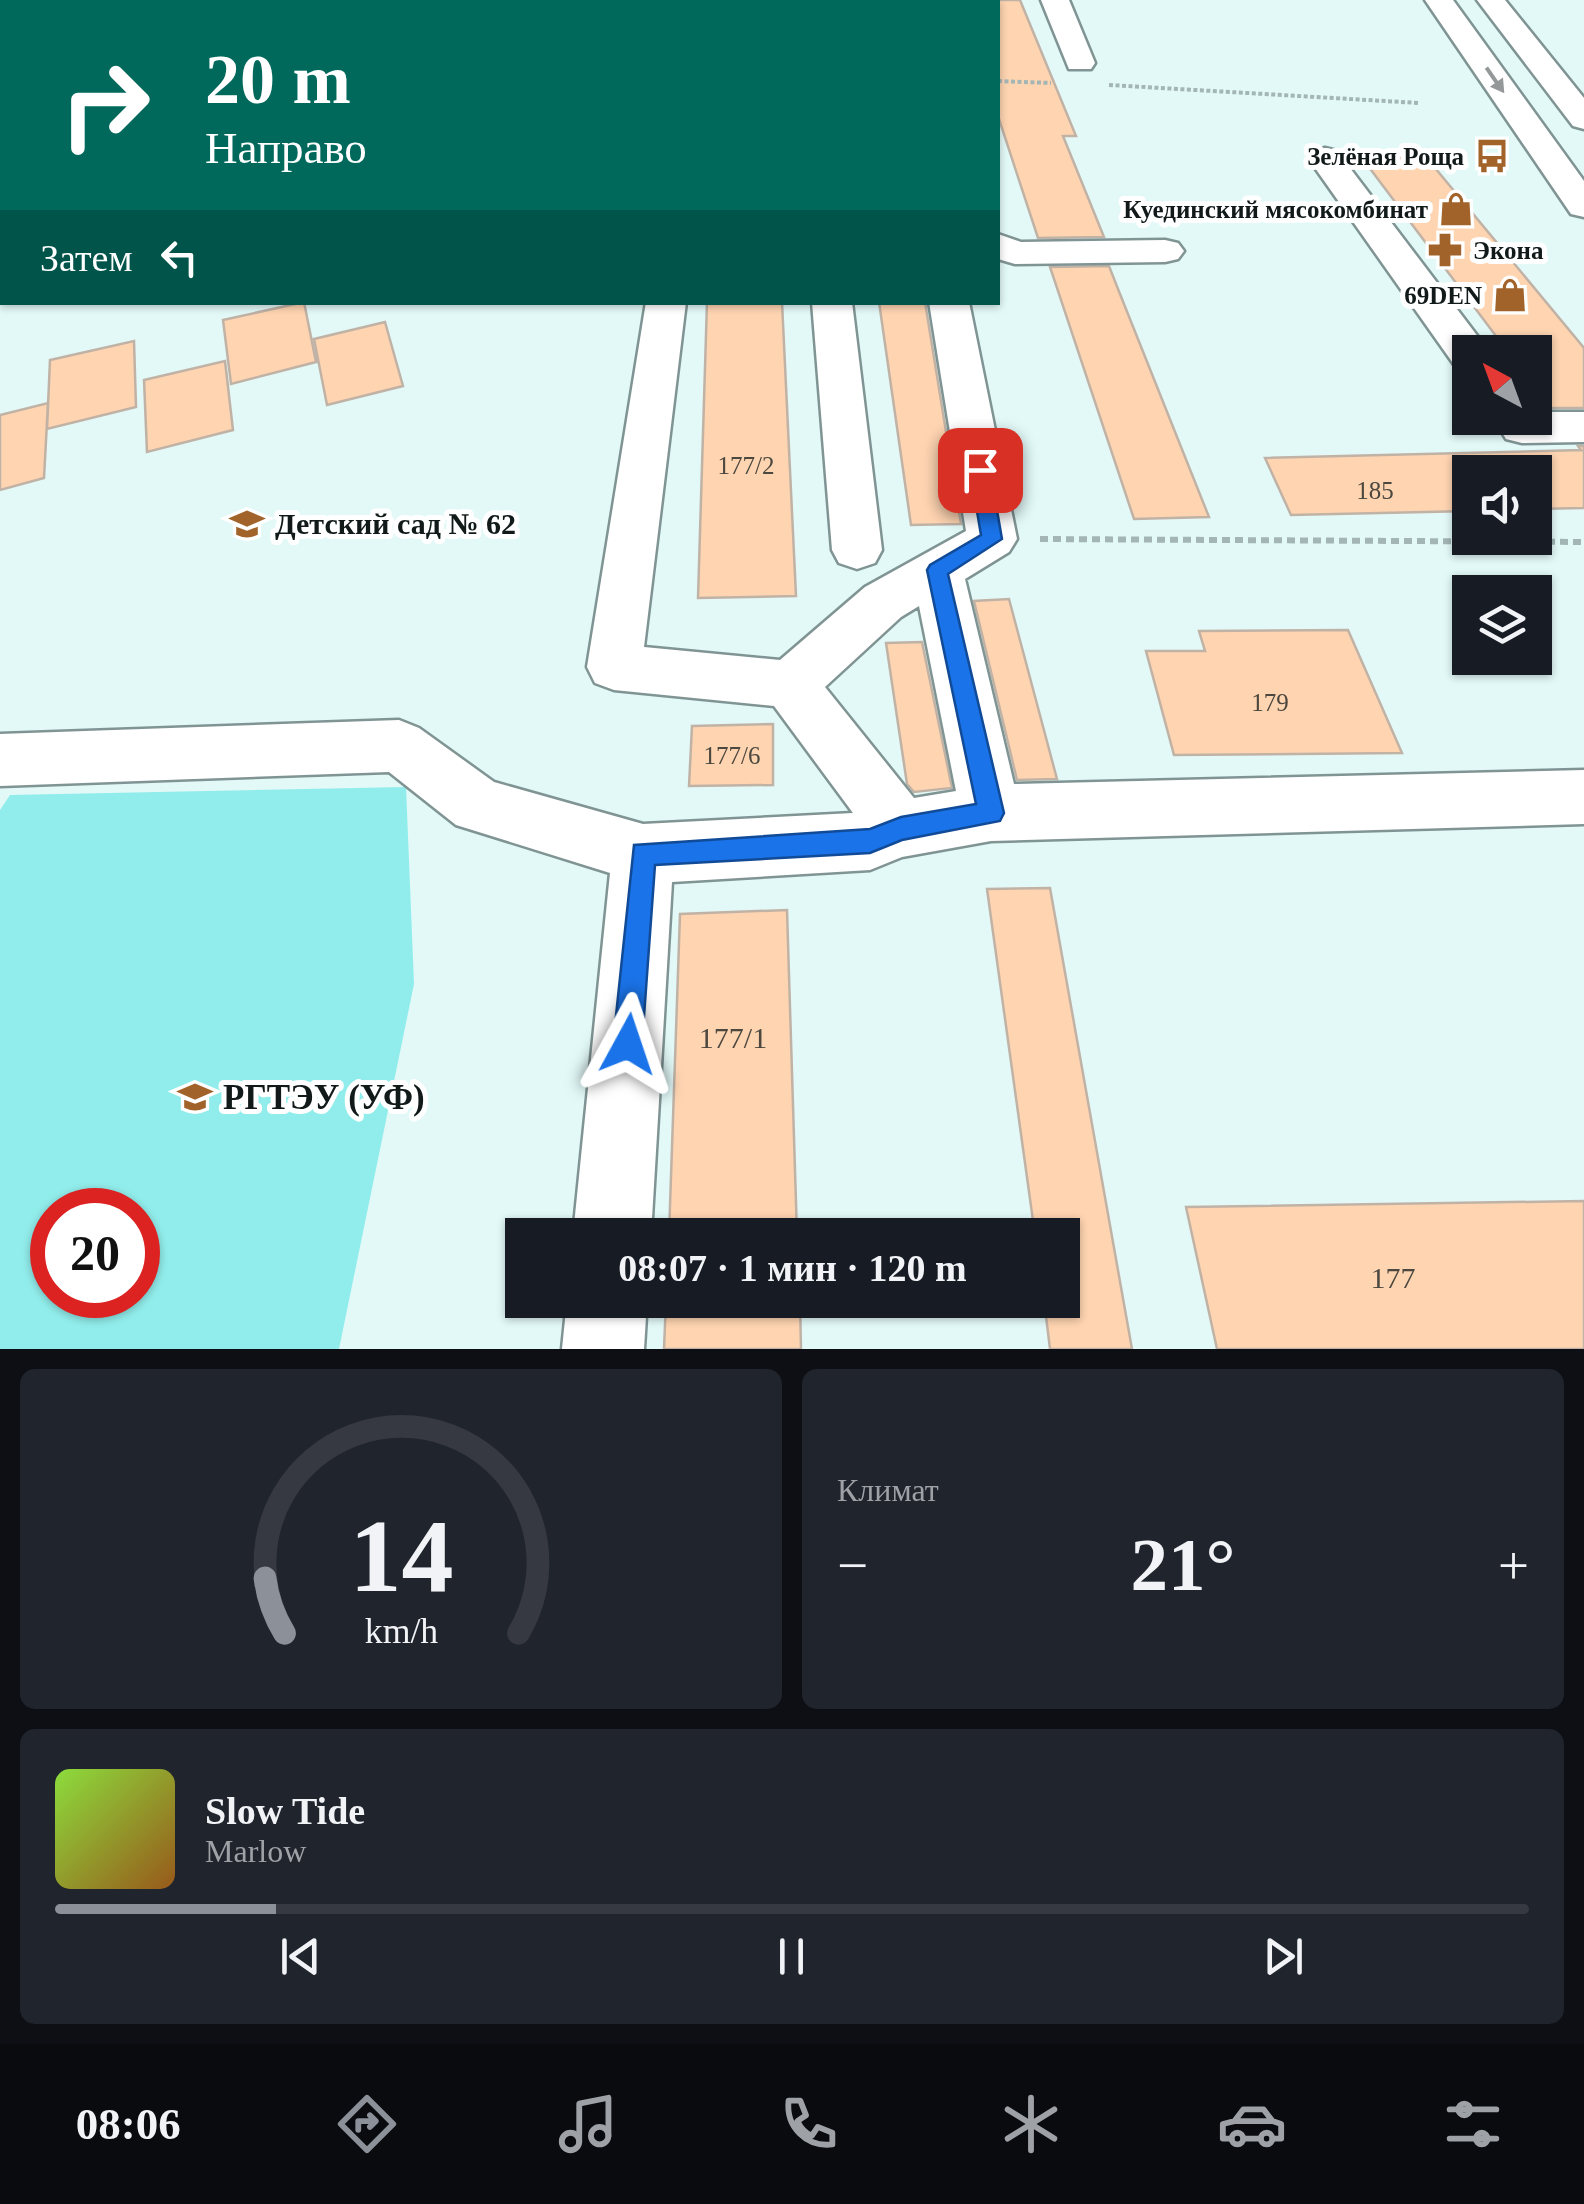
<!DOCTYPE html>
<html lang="ru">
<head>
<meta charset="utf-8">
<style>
	:root { --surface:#171b24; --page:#20242c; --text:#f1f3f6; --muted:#9ea1a6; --line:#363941; --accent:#8c9099 }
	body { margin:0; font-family:Georgia,serif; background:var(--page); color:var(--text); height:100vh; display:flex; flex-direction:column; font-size:38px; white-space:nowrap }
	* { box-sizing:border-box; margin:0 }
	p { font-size:32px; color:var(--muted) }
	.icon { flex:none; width:55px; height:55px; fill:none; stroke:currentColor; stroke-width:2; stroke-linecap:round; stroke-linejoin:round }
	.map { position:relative; height:1349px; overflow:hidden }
	.side { display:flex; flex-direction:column; gap:20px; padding:20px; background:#0d0f14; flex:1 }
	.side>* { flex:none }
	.guide { position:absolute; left:0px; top:0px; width:1000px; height:305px; box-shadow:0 2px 8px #0004; background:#00695c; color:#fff; overflow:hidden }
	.needle { width:65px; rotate:319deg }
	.buttons { position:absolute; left:1452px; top:335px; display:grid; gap:20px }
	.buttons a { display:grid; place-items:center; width:100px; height:100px; border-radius:0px; background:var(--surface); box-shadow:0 2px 8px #0004; font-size:50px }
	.speed { position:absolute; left:30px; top:1188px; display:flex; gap:20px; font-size:50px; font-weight:700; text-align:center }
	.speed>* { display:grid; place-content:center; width:130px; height:130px; border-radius:50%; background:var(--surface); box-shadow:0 2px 8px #0004; line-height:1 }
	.speed .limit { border:15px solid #d22; background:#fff; color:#111 }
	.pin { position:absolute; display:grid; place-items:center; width:85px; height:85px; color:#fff; margin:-42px; border-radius:20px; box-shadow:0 5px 15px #0006 }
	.me { position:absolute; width:110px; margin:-55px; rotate:5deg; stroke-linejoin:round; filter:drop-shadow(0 0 8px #0008) }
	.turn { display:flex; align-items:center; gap:35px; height:210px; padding:0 40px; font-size:45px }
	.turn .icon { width:130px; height:130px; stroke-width:2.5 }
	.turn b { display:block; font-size:70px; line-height:85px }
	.then { display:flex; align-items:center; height:95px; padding:0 40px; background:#0003; gap:20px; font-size:38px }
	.big { font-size:75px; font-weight:700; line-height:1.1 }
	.side .widget { flex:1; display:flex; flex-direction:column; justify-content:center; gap:15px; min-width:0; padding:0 35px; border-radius:15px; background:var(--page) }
	.side .dial { align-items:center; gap:0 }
	.dial svg { height:260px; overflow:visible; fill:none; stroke:var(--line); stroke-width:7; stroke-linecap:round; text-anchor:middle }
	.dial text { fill:var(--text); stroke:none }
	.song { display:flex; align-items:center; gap:30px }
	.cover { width:120px; height:120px; border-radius:15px; background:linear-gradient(135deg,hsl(90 70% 55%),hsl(30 70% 35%)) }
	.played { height:10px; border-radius:5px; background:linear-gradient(90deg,var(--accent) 15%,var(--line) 15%) }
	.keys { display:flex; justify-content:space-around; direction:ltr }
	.heat { display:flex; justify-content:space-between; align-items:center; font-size:55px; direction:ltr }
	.side .tiles { flex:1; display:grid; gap:20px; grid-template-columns:1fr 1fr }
	.widget:last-child { grid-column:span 2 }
	.trip { position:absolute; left:505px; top:1218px; width:575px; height:100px; border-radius:0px; background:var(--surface); box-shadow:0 2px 8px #0004; font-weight:700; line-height:100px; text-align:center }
	.tab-bar { display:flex; height:160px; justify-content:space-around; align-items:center; background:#090b0e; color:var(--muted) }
	.tab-bar .icon { width:70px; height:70px }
	.tab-bar .on { color:var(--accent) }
	.tab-bar b { font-size:45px; color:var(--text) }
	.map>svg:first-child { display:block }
	.green { fill:#91edeb; fill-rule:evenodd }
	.building { fill:#fed4b1; stroke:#c1b2a6; stroke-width:2.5 }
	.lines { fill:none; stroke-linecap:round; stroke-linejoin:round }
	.minor-casing { stroke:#809494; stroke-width:5 }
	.major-casing { stroke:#809494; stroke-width:5 }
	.path-far1 { stroke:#a3b5b5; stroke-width:4; stroke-dasharray:4 2.5; stroke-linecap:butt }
	.path { stroke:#a3b5b5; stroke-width:6; stroke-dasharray:8 5; stroke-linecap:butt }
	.minor { fill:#fff; fill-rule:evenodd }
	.major { fill:#fff; fill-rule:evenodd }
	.oneway { fill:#949898 }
	.route { fill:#1a73e8; stroke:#114b97; stroke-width:2.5 }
	.labels { text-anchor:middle; stroke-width:10; stroke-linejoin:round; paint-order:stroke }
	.far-poi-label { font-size:25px; font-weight:bold; fill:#111919; stroke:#fff; text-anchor:end }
	.number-label { font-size:25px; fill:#4c483f }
	.poi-label { font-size:30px; font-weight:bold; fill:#111919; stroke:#fff; text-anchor:start }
	.near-number-label { font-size:30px; fill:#4c483f }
	.near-poi-label { font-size:35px; font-weight:bold; fill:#111919; stroke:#fff; text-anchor:start }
</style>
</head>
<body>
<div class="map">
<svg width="1584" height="1349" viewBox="0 0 1584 1349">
	<rect width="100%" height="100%" fill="#e2f9f8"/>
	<path class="green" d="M 406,787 L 414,984 L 339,1349 L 0,1349 L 0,810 L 10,795 ZM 52,1210 L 138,1210 L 138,1295 L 52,1295 Z"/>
	<path class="building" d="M 998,0 L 1020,0 L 1076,136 L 1063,136 L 1104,237 L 1038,238 L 998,116 Z
		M 1426,157 L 1584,348 L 1584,408 L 1550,408 L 1535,389 L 1535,352 L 1508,352 L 1362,158 Z
		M 1109,266 L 1118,289 L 1209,517 L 1134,519 L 1050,267 Z
		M 304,302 L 316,362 L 231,384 L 223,320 Z
		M 707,302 L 782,302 L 796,596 L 698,598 Z
		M 879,302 L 925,302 L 961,524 L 911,525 Z
		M 385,322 L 403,386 L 327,405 L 314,339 Z
		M 134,341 L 136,407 L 47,429 L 50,360 Z
		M 225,361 L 233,430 L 147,452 L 144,380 Z
		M 48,403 L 44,478 L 0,490 L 0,415 Z
		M 1578,446 L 1584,446 L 1584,508 L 1535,509 L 1535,472 L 1470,472 L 1470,511 L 1291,515 L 1265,458 L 1581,450 Z
		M 1009,599 L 1057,779 L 1017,780 L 974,601 Z
		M 1348,630 L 1402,753 L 1174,755 L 1146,651 L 1205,651 L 1199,631 Z
		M 922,642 L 952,788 L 914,792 L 907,784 L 886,643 Z
		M 773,724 L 773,785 L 689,786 L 692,726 Z
		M 1050,888 L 1132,1349 L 1050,1349 L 1044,1300 L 1062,1300 L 1062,1235 L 1035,1235 L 987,889 Z
		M 787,910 L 797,1235 L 669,1235 L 680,914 Z
		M 1584,1201 L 1584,1349 L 1217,1349 L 1186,1207 Z
		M 666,1300 L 800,1300 L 801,1349 L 664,1349 Z"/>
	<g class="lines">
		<g class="minor-casing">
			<path id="minor" d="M 723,0 L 751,0 L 751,2 L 724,2 Z
				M 1041,0 L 1069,0 L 1095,63 L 1091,69 L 1069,69 Z
				M 1325,148 L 1337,151 L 1485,346 L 1489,352 L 1470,352 L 1470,369 L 1455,366 L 1308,158 L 1313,151 Z
				M 998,234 L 1021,242 L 1165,240 L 1178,243 L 1184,251 L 1178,259 L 1165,262 L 1015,264 L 998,259 Z
				M 2,270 L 2,296 L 0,297 L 0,271 Z
				M 646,302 L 686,302 L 644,647 L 780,660 L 865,587 L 966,531 L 929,302 L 969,302 L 1017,539 L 1009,552 L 965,579 L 1014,784 L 1584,770 L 1584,824 L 991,841 L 902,857 L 870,870 L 672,882 L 651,1235 L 573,1235 L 610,873 L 456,825 L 389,772 L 0,786 L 0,734 L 399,720 L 419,728 L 494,782 L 643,824 L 853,813 L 774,706 L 614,690 L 595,683 L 587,667 ZM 919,606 L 956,791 L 914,798 L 825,687 L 901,617 Z
				M 812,302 L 852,302 L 882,550 L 875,563 L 857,569 L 839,563 L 832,550 Z
				M 1535,412 L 1584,412 L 1584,442 L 1522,443 L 1506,439 L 1493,418 L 1535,418 Z
				M 567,1300 L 647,1300 L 644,1349 L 562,1349 Z"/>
		</g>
		<g class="major-casing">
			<path id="major" d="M 1425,0 L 1453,0 L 1584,181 L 1584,217 L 1571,214 Z
				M 1477,0 L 1505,0 L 1584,98 L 1584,129 L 1573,126 Z"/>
		</g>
		<path class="path-far1" d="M 998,81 L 1051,83
			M 1109,85 L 1420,103"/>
		<path class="path" d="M 1040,539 L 1584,542"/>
		<use href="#minor" class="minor"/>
		<use href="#major" class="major"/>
	</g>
	<defs><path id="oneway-solid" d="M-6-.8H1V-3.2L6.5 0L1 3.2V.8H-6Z" transform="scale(2.5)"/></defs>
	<use class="oneway" href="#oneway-solid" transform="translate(1495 80) rotate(55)"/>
	<path class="route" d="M 980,463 L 990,470 L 1002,539 L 948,574 L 1004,813 L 1000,821 L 902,840 L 870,853 L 655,865 L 642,1044 L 638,1054 L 628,1059 L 618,1054 L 613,1044 L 634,845 L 870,829 L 901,817 L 976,804 L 927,570 L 930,565 L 981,535 L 970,470 Z"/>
	<defs>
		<g id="bus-bare" transform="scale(2.7)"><path d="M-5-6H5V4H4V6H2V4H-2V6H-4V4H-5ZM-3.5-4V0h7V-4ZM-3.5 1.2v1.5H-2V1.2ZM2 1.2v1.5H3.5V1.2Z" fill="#a16329" stroke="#fff" stroke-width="2.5" paint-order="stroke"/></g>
		<g id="shop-bare" transform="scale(2.7)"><path d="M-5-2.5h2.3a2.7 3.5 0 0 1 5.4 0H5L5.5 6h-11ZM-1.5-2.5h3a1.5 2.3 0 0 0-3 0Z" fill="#a16329" stroke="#fff" stroke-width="2.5" paint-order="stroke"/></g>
		<g id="pharmacy-bare" transform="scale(2.7)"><path d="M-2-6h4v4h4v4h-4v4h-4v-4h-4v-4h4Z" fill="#a16329" stroke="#fff" stroke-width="2.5" paint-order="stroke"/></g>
		<g id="school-bare" transform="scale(2.7)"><path d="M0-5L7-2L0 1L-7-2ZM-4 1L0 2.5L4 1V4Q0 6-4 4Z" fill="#a16329" stroke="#fff" stroke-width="2.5" paint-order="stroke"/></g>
		<g id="university-bare" transform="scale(2.7)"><path d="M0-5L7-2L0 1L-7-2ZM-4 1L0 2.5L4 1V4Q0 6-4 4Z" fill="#a16329" stroke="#fff" stroke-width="2.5" paint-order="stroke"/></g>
	</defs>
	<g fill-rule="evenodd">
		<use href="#bus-bare" x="1492" y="156"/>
		<use href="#shop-bare" x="1456" y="209"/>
		<use href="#pharmacy-bare" x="1445" y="250"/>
		<use href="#shop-bare" x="1510" y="295"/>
		<use href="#school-bare" x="247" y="524"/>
		<use href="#university-bare" x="195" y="1097"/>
	</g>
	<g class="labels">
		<g class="far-poi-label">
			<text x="1464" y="165">Зелёная Роща</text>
			<text x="1428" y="218">Куединский мясокомбинат</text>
			<text x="1473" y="259" text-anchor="start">Экона</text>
			<text x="1482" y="304">69DEN</text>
		</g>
		<g class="number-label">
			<text x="746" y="474">177/2</text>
			<text x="1375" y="499">185</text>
			<text x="1270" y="711">179</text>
			<text x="732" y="764">177/6</text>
		</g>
		<g class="poi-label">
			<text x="275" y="534">Детский сад № 62</text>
		</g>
		<g class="near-number-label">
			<text x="733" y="1048">177/1</text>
			<text x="1393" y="1288">177</text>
		</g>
		<g class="near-poi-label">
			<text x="223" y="1109">РГТЭУ (УФ)</text>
		</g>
	</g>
</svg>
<div class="buttons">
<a><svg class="needle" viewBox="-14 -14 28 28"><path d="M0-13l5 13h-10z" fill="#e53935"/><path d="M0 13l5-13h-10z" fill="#9ea1a6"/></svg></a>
<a><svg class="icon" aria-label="sound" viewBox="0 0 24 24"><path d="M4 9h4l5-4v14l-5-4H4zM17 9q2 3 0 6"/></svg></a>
<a><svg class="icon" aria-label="layers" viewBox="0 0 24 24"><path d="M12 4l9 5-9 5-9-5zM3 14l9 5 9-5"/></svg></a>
</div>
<div class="speed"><div class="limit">20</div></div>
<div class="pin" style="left:980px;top:470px;background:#d93025"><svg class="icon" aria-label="arrive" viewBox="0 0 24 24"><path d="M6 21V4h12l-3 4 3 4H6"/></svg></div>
<svg class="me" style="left:628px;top:1044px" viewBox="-20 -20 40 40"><path d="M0-17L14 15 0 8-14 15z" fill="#1a73e8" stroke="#fff" stroke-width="4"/></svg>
<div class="trip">08:07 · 1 мин · 120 m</div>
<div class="guide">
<div class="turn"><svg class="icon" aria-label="right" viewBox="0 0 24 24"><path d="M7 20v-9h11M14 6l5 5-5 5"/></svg><div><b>20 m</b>Направо</div></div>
<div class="then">Затем<svg class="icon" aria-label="left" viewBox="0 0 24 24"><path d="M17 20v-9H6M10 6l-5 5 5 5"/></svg></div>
</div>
</div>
<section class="side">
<div class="tiles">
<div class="widget dial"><svg viewBox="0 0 100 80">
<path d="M14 69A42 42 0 1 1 86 69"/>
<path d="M14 69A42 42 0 0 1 8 52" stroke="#8c9099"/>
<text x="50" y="56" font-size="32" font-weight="700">14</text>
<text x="50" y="72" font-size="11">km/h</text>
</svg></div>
<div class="widget"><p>Климат</p>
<div class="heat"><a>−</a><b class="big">21°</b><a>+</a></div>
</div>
<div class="widget">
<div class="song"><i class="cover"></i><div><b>Slow Tide</b><p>Marlow</p></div></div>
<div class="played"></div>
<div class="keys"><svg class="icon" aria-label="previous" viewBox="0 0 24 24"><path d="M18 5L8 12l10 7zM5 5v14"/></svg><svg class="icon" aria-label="pause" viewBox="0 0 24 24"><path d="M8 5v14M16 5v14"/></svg><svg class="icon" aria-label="next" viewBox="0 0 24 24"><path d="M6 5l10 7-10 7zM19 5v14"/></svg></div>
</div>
</div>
</section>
<nav class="tab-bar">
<b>08:06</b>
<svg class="icon on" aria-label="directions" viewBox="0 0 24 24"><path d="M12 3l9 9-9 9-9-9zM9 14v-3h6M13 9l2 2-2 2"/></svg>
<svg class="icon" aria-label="music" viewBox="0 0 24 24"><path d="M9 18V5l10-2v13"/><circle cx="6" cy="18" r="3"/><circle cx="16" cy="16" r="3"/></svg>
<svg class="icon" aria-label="phone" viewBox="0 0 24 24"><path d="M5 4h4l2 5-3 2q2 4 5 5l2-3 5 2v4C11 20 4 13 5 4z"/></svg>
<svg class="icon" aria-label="climate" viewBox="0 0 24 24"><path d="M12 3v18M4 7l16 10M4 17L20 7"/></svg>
<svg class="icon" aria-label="car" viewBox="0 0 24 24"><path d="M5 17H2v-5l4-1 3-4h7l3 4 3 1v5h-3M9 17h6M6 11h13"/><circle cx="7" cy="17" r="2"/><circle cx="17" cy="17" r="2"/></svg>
<svg class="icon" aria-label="filters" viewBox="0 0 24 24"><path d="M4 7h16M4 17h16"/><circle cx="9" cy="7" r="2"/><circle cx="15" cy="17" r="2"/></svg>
</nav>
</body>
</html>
